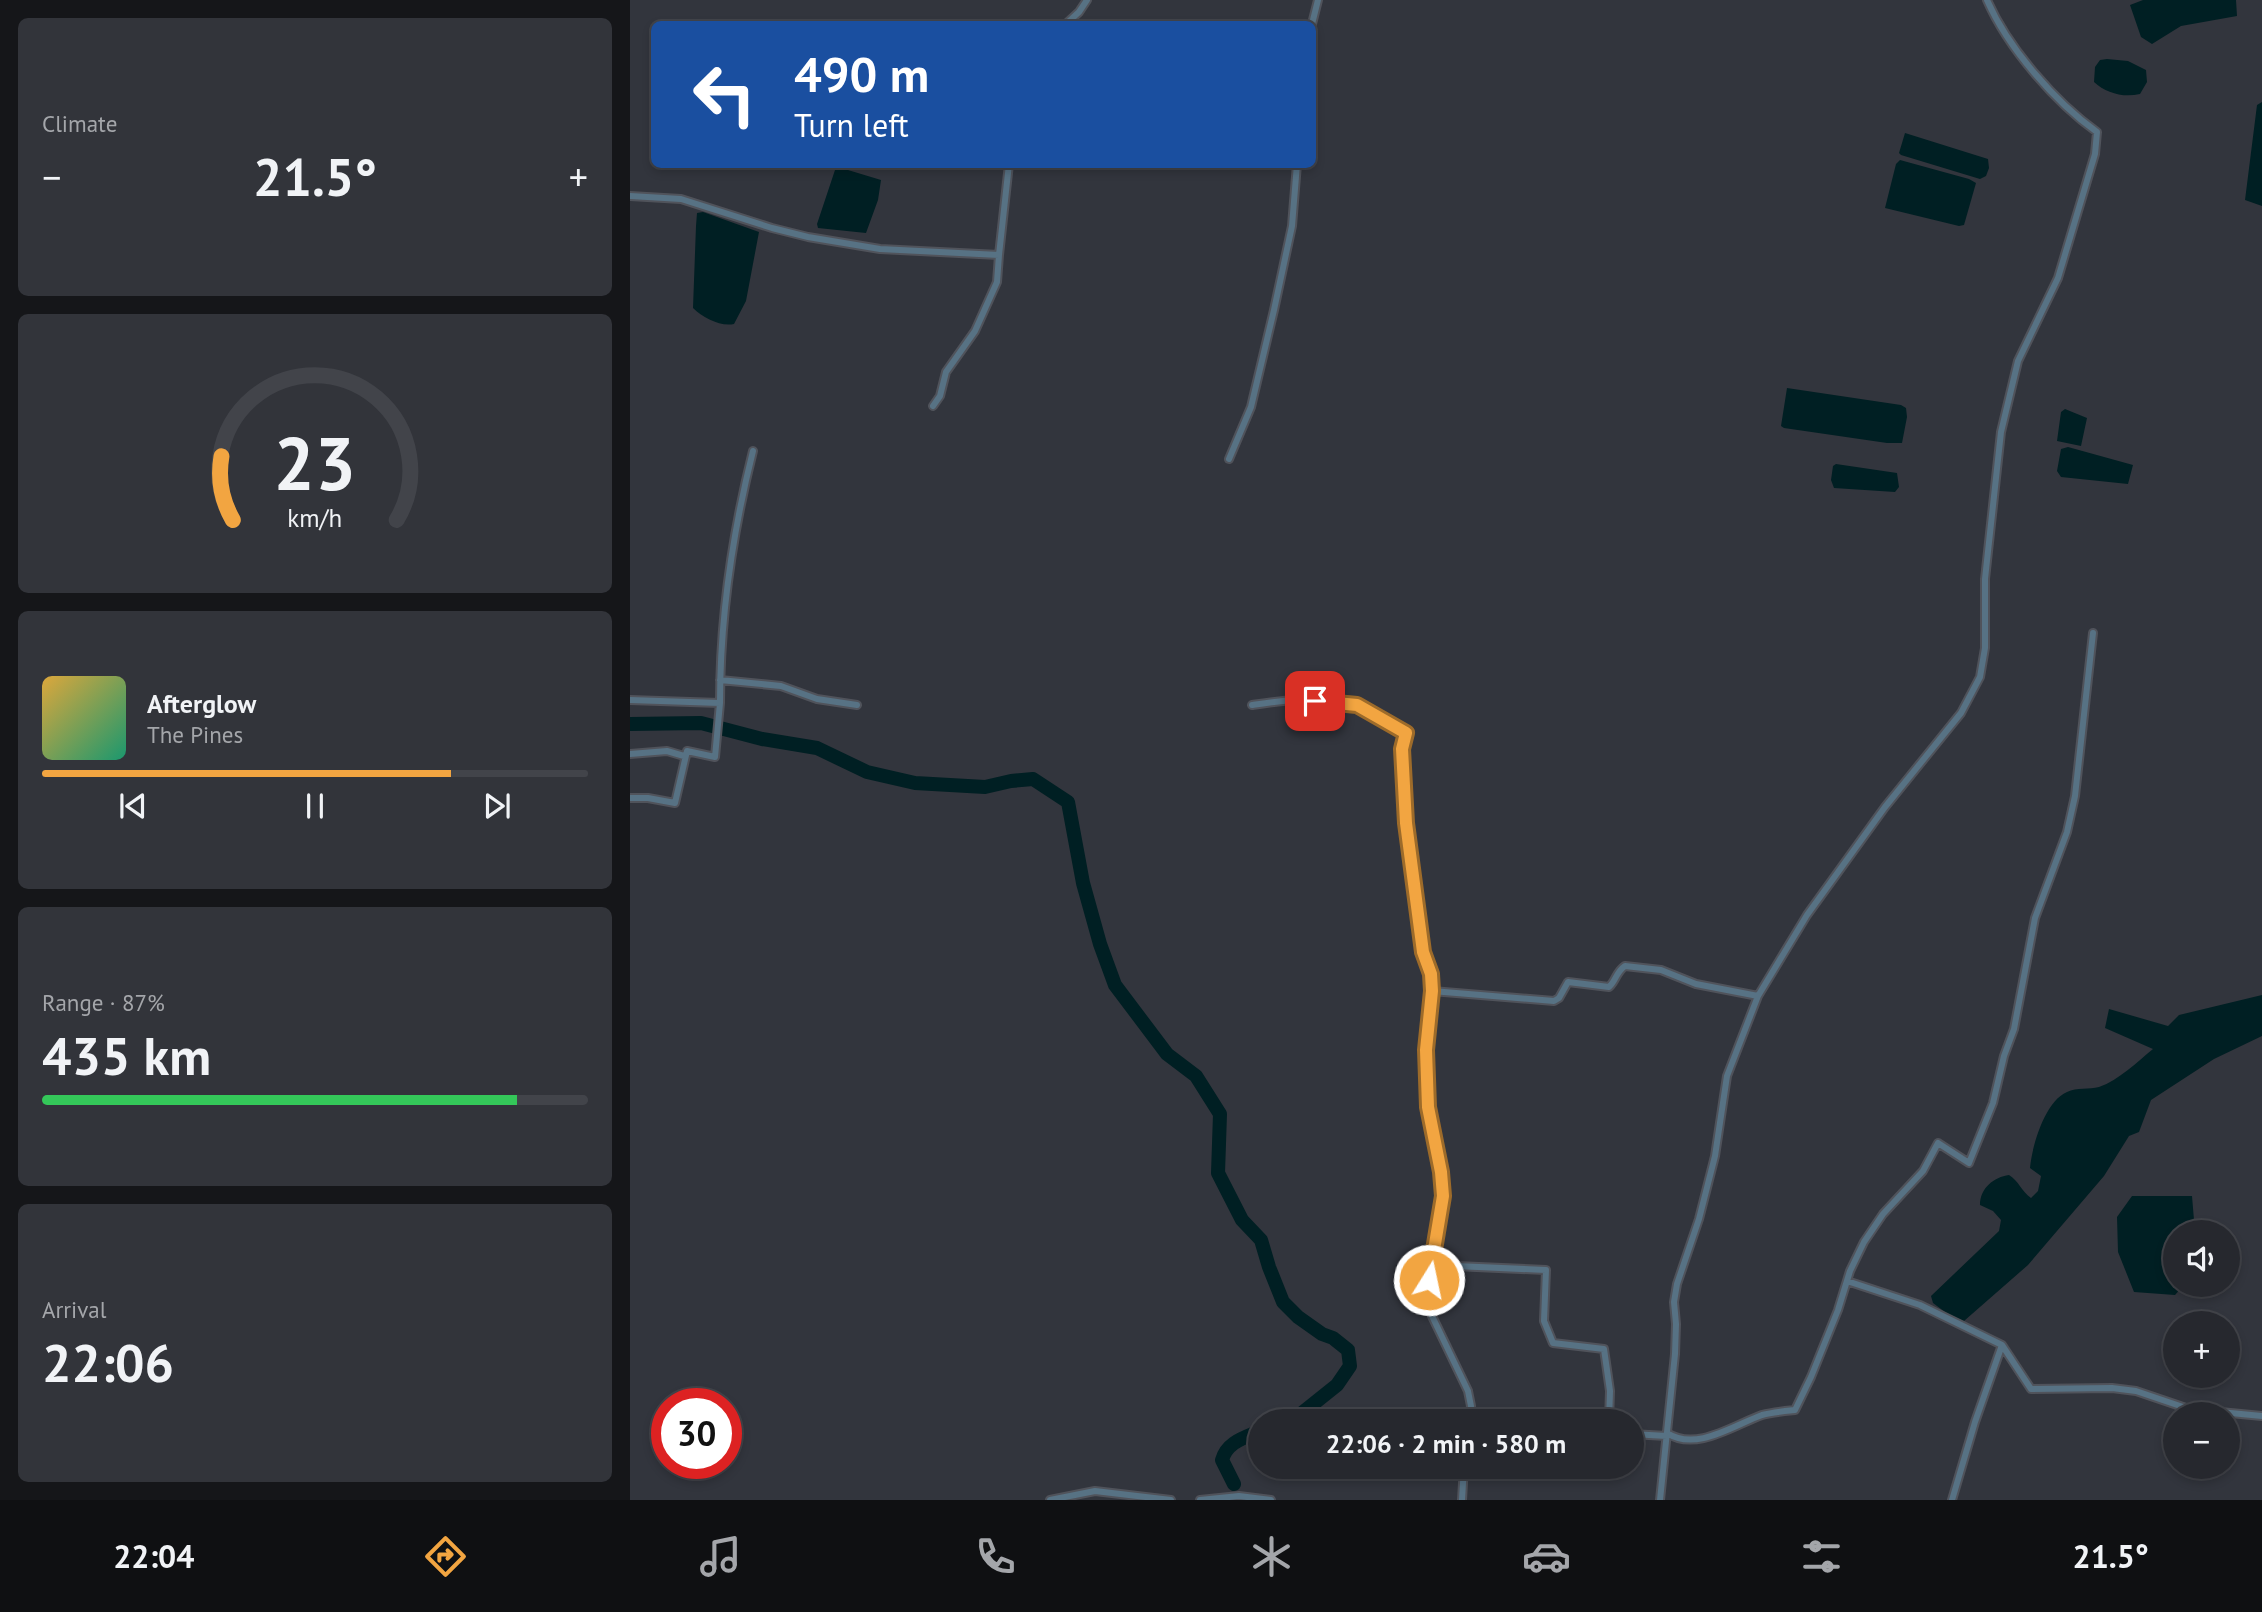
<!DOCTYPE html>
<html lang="en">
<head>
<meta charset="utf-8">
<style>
	:root { --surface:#26282e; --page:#32343a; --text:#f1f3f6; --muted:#a4a6aa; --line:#42444a; --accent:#f2a541 }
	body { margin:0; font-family:"PT Sans",sans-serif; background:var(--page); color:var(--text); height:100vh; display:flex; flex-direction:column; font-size:26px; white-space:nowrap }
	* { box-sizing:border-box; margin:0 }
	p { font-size:23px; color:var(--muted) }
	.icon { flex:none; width:38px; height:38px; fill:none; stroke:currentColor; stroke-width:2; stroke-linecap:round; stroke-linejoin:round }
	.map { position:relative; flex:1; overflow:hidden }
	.side { display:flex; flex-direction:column; gap:18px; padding:18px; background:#151619; width:630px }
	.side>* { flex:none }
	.banner { position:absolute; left:21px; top:21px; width:665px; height:147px; border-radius:10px; box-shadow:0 4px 10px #0003,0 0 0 2px var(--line); background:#1a4fa0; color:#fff; overflow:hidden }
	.fabs { position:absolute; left:1533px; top:1220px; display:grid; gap:14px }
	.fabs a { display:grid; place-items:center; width:77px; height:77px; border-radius:50%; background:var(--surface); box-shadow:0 4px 10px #0003,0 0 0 2px var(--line); font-size:35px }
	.speed { position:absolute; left:21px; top:1388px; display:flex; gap:14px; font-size:35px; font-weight:700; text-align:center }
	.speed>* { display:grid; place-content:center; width:91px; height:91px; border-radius:50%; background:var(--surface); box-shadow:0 4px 10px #0003,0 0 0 2px var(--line); line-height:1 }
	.speed .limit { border:10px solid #d22; background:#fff; color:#111 }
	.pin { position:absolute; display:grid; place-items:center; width:60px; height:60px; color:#fff; margin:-30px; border-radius:14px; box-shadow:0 4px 10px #0006 }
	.me { position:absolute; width:77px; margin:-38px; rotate:10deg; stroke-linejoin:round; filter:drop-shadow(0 0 5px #0008) }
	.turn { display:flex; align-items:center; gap:24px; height:147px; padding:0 28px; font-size:32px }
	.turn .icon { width:91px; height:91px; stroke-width:2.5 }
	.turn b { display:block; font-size:49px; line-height:60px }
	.big { font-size:52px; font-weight:800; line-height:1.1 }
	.side .widget { flex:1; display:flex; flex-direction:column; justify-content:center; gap:10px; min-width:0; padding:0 24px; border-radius:10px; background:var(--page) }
	.side .dial { align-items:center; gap:0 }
	.dial svg { height:182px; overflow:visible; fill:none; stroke:var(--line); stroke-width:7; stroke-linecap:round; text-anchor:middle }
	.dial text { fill:var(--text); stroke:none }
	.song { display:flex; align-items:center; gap:21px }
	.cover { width:84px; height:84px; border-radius:10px; background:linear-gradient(135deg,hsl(40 70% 55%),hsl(160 70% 35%)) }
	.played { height:7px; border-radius:4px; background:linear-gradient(90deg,var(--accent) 75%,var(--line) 75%) }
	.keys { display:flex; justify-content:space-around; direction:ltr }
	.heat { display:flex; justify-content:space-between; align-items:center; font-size:38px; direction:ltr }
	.charge { height:10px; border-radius:5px; background:linear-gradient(90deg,#34c759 87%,var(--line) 0) }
	.trip { position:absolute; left:618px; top:1409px; width:396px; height:70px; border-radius:35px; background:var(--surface); box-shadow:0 4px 10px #0003,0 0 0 2px var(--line); font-weight:800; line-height:70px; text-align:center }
	.tab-bar { display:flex; height:112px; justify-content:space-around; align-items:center; background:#0f1012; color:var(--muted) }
	.tab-bar .icon { width:49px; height:49px }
	.tab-bar .active { color:var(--accent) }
	.tab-bar b { font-size:32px; color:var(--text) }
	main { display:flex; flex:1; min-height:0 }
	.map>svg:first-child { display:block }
	.water { fill:#001f23 }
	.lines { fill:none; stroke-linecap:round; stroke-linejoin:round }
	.river { stroke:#001f23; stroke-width:14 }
	.minor-casing { stroke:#50535b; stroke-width:10 }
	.minor { stroke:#577284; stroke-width:6 }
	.route-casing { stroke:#9d6b2a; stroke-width:18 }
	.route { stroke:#f2a541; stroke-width:12 }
</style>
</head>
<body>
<main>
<section class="side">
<div class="widget"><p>Climate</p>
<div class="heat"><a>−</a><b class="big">21.5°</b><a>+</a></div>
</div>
<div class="widget dial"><svg viewBox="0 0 100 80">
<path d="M14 69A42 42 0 1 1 86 69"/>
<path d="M14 69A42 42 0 0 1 9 41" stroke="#f2a541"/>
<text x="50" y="56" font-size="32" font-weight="700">23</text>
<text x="50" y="72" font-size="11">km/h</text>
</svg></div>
<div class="widget">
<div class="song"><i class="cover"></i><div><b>Afterglow</b><p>The Pines</p></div></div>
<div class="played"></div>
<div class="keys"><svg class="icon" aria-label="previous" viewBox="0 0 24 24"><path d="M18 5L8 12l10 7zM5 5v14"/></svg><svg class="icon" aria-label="pause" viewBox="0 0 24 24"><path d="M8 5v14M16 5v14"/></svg><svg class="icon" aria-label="next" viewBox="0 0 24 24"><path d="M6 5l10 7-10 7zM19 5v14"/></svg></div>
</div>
<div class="widget"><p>Range · 87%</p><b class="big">435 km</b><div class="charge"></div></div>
<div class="widget"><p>Arrival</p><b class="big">22:06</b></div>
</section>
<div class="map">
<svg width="1632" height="1500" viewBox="0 0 1632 1500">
	<rect width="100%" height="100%" fill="#32353d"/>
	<path class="water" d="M 1513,0 L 1606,0 L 1607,16 L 1551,26 L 1522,44 L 1511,37 L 1500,5 Z
		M 1477,59 L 1498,61 L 1516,70 L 1517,82 L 1510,94 C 1493,98 1476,93 1464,82 L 1465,67 L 1470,60 Z
		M 1632,102 L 1632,206 L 1615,200 L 1627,105 Z
		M 1275,133 L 1358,159 L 1359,168 L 1356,176 L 1350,179 L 1271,155 L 1269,153 Z
		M 1270,160 L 1339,179 L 1346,183 L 1334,225 L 1329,226 L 1255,208 L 1266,164 Z
		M 208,167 L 251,180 L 248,200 L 236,233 L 188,228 L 187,224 L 205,170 Z
		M 73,212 L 129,232 L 116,301 L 104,324 C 91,327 73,318 63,308 L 66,226 L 67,213 Z
		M 1157,388 L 1271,405 L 1276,408 L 1277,417 L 1272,443 L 1257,443 L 1154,428 L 1151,426 Z
		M 1435,409 L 1457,418 L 1451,446 L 1427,441 L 1431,412 Z
		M 1438,447 L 1503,465 L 1498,484 L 1431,477 L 1427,471 L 1431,449 Z
		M 1206,464 L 1267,473 L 1269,487 L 1265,492 L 1204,488 L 1201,480 L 1203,466 Z
		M 1632,995 L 1632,1036 L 1584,1059 L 1521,1100 L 1509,1132 L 1499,1136 L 1474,1176 L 1398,1265 L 1334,1321 L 1319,1315 L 1303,1303 L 1301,1296 L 1369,1231 L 1371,1220 L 1363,1211 L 1350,1205 C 1350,1188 1364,1177 1379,1175 C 1389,1181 1391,1191 1401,1198 L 1408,1191 L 1411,1176 L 1400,1168 C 1402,1146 1415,1101 1437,1092 C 1447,1087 1459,1090 1469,1087 C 1489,1080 1507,1062 1523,1049 L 1475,1028 L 1479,1009 L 1538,1026 L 1549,1015 Z
		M 1502,1196 L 1562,1196 L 1565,1232 L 1545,1232 L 1545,1284 L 1554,1285 L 1545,1295 L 1504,1292 L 1488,1252 L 1487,1217 Z"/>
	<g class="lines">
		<path class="river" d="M 0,724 L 71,723 L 132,739 L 187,748 L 237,772 L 285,783 L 355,787 L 381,781 L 403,779 L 438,802 L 453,883 L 470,944 L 485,985 L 537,1054 L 566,1076 L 590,1114 L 588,1173 L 612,1220 L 631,1240 L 639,1267 L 653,1302 L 668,1317 L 692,1334 L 703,1338 L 718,1350 L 720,1366 L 707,1385 L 662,1421
			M 604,1484 L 592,1460 C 597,1442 614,1438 630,1431"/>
		<g class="minor-casing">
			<path id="minor" d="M 436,24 L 449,12 L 457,0
				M 682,24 L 688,0
				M 0,196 L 51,199 L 142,228 L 178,237 L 250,249 L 369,255 L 367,282 L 345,331 L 316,372 L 310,396 L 303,406
				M 369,255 L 379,164
				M 599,459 L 621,407 L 644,310 L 662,226 L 667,164
				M 90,680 L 151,686 L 187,699 L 227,705
				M 0,700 L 90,703 C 90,617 102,535 123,451
				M 622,705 C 656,700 695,694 727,705 C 745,711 761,723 776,733 L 772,749 L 776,823 L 793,952 L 801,973 L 802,991 L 796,1050 L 798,1107 L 812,1172 L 811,1211 L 799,1280 L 802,1316 L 838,1391 L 841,1406 L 839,1421
				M 0,754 L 37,751 L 54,756
				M 0,798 L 18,798 L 45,803 L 57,751 L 85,757 L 90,703
				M 802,991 L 924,1001 L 929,998 L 938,982 L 979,987 C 986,981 986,972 995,966 L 1031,970 L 1066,984 L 1128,996
				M 802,1265 L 916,1270 L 914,1321 L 923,1343 L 974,1349 L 980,1391 L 979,1421
				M 1217,1281 L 1290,1305 L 1372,1345 L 1401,1389 L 1482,1388 L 1506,1391 L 1559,1409 L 1632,1416
				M 1037,1433 C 1066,1452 1104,1425 1132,1415 C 1143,1412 1155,1411 1165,1410 L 1181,1377 L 1208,1310 L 1220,1271 L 1234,1242 L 1253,1214 L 1293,1171 L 1308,1143 L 1339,1163 L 1363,1103 L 1374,1056 L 1384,1029 L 1405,918 L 1437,832 L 1445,796 L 1463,633
				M 1001,1434 L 1037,1436
				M 420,1500 L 465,1491 L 541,1500
				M 570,1500 L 609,1496 L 641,1500
				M 832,1500 L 834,1466
				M 1030,1500 L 1045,1354 L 1046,1324 L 1044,1302 L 1047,1284 L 1069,1219 L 1085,1156 L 1097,1076 L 1128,996 L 1177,915 L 1255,807 L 1331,713 L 1350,677 L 1355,648 L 1355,579 L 1371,432 L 1388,361 L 1428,278 L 1465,154 L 1467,132 C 1425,102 1378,48 1357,0
				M 1322,1500 L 1345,1422 L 1372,1345"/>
		</g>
		<use href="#minor" class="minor"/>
	</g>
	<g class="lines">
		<g class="route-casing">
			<path id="route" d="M 685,701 L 727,705 L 776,733 L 772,749 L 776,823 L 793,952 L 801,974 L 802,991 L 796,1050 L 798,1107 L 811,1172 L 813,1196 L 799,1280"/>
		</g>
		<use href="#route" class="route"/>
	</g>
</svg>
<div class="fabs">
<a><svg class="icon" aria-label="sound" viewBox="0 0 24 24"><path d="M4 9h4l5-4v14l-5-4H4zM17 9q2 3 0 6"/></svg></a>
<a>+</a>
<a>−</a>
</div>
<div class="speed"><div class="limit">30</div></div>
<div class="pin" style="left:685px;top:701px;background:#d93025"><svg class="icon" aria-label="arrive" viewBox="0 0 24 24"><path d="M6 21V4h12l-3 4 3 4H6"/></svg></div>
<svg class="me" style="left:799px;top:1280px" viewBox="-20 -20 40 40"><circle r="17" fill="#f2a541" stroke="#fff" stroke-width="3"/><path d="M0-11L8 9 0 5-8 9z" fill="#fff"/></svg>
<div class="trip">22:06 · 2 min · 580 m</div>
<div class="banner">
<div class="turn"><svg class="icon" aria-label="left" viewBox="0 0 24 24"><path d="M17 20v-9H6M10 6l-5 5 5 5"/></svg><div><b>490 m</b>Turn left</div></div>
</div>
</div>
</main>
<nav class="tab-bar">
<b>22:04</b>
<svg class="icon active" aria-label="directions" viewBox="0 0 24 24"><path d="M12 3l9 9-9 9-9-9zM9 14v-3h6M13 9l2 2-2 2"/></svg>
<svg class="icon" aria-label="music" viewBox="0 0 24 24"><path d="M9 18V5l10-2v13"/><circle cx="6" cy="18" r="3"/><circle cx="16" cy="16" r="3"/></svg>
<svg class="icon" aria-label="phone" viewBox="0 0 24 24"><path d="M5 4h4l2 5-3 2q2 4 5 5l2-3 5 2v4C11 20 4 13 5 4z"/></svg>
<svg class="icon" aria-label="climate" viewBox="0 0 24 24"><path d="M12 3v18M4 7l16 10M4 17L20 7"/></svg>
<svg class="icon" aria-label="car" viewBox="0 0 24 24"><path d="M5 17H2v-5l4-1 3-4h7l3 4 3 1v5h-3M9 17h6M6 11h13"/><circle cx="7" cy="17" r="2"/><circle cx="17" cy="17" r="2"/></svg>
<svg class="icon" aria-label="filters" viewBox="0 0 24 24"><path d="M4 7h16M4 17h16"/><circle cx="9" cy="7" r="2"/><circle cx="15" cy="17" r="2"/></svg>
<b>21.5°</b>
</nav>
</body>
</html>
